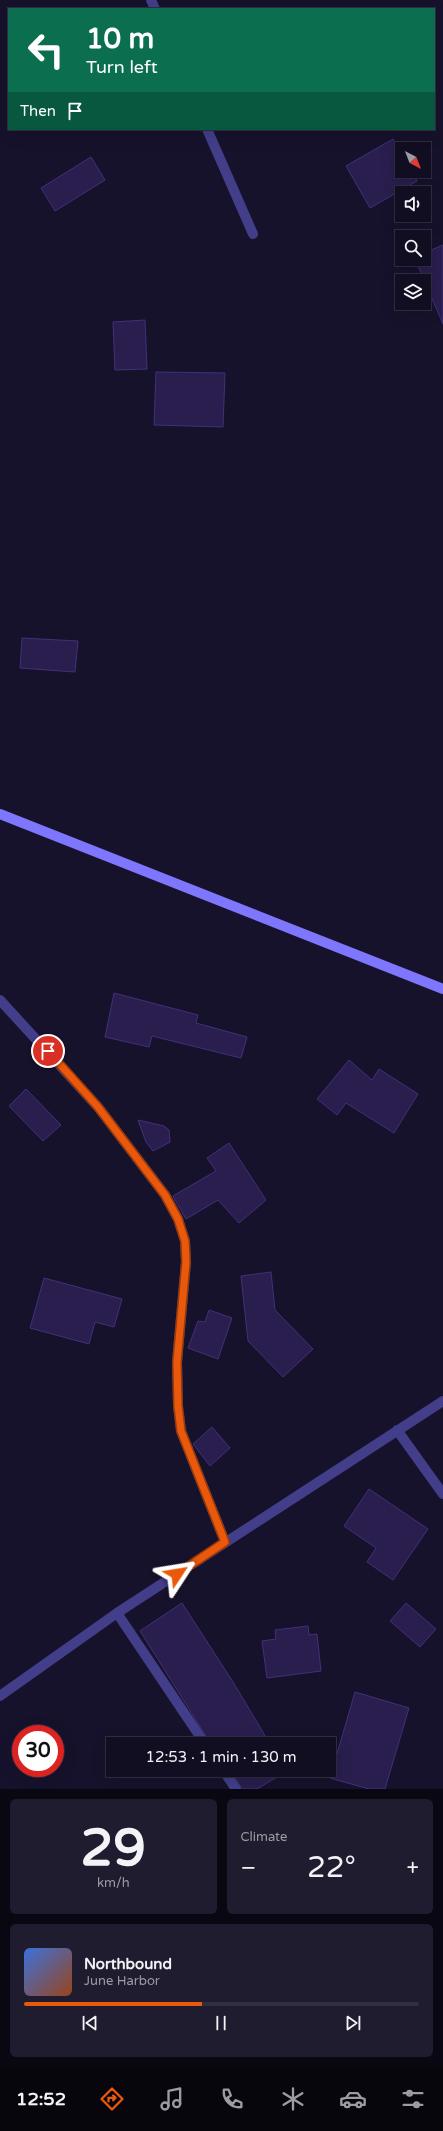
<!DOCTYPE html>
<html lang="en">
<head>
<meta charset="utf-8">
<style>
	:root { --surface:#110e21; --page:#1e1c2e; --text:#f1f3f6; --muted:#9c9ca5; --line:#302e3f; --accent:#ea580c }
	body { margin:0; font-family:"Varela Round",sans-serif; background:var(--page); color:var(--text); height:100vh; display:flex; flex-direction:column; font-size:15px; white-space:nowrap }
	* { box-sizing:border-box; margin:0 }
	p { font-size:13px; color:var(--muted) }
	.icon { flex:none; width:22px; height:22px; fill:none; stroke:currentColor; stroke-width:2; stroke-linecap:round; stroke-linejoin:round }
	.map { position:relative; height:1789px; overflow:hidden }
	.drawer { display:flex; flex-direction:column; gap:10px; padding:10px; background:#090812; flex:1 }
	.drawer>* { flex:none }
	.top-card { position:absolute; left:8px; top:8px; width:427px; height:122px; border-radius:0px; box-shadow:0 4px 16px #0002,0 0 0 1px var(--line); background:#0b6e4f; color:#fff; overflow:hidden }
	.needle { width:26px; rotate:138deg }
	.buttons { position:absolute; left:395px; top:142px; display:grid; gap:8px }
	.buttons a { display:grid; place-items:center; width:36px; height:36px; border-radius:0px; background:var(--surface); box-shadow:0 4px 16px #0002,0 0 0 1px var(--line); font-size:20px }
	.speed { position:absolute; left:12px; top:1725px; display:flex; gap:8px; font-size:20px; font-weight:700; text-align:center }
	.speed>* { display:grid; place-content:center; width:52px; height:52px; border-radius:50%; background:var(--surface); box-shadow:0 4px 16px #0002,0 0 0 1px var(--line); line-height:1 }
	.speed .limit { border:6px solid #d22; background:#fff; color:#111 }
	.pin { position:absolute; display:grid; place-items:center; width:34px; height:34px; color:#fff; margin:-17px; border:2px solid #fff; border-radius:50%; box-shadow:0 1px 4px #0007 }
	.me { position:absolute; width:44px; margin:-22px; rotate:57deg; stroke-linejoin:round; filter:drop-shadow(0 0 3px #0008) }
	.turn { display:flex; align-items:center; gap:14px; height:84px; padding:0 12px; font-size:18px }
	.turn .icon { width:52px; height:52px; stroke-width:2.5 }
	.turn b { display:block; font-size:28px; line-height:34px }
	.then { display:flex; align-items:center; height:38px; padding:0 12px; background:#0003; gap:8px; font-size:15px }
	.big { font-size:30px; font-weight:600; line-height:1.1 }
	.drawer .card { flex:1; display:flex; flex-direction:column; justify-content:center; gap:6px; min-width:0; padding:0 14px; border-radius:6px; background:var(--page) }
	.drawer .dial { align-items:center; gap:0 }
	.dial b { font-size:52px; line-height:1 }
	.song { display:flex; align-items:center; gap:12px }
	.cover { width:48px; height:48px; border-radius:6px; background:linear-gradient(135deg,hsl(220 70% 55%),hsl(20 70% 35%)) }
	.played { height:4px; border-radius:2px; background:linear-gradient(90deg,var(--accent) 45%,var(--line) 45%) }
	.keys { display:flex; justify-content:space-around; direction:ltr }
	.heat { display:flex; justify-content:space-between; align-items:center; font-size:22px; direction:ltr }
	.drawer .tiles { flex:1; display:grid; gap:10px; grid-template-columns:1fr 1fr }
	.card:last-child { grid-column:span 2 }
	.trip { position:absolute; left:106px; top:1737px; width:230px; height:40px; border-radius:0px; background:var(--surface); box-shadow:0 4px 16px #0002,0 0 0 1px var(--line); font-weight:600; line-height:40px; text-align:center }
	.tabs { display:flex; height:64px; justify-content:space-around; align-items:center; background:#07060d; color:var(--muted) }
	.tabs .icon { width:28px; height:28px }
	.tabs .selected { color:var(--accent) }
	.tabs b { font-size:18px; color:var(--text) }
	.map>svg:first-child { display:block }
	.building { fill:#291e4d; stroke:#413179 }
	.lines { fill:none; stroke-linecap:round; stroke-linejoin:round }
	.street { stroke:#433e8a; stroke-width:10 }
	.secondary { stroke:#7e77fd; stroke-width:10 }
	.route-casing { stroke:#983908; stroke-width:10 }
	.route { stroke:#ea580c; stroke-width:7 }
</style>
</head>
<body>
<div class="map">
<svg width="443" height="1789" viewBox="0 0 443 1789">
	<rect width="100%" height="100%" fill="#17122c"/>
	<path class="building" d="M 393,139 L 402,155 L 402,171 L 411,171 L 417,181 L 370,208 L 346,166 Z
		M 91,157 L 105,180 L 55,211 L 41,188 Z
		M 443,245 L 443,324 L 415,259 L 424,259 L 424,253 Z
		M 145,320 L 147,369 L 115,370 L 113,322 Z
		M 156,372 L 225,373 L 223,427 L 154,425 Z
		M 22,638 L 78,641 L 75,672 L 20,668 Z
		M 114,993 L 198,1015 L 196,1023 L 247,1037 L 241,1058 L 152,1036 L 149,1047 L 105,1037 Z
		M 349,1060 L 372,1080 L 379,1069 L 418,1094 L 394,1133 L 346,1103 L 337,1115 L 317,1099 Z
		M 26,1089 L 61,1125 L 43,1141 L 9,1106 Z
		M 138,1120 L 164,1126 L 169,1130 L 170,1142 L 153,1151 L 146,1142 Z
		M 229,1143 L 266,1200 L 239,1223 L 218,1200 L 186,1219 L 173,1196 L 216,1171 L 207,1158 Z
		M 271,1272 L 275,1310 L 313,1349 L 283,1377 L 248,1341 L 241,1276 Z
		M 44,1278 L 122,1299 L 114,1327 L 95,1322 L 89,1344 L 30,1328 Z
		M 209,1310 L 232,1318 L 218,1359 L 188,1348 L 198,1321 L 205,1322 Z
		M 212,1427 L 230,1448 L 210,1466 L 193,1444 Z
		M 369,1489 L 428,1529 L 393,1580 L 367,1562 L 376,1548 L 344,1526 Z
		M 182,1603 L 233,1682 L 270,1744 L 211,1744 L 140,1631 Z
		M 406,1603 L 436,1629 L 420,1647 L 390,1621 Z
		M 308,1626 L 309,1635 L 317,1634 L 321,1671 L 267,1678 L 262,1641 L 276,1639 L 275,1630 Z
		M 355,1692 L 409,1708 L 385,1789 L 369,1789 L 330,1778 Z
		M 231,1770 L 286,1770 L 287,1771 L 257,1789 L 242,1789 Z"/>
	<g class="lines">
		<path class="street" d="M 151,0 L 155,9
			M 207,129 L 253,234
			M 0,1000 L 98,1107 L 165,1195 L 178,1219 L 185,1241 L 186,1262 L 177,1362 L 178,1406 L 181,1431 L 225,1542
			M 397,1430 L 443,1494
			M 117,1613 L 205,1744
			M 0,1696 L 117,1613 L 443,1401
			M 223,1770 L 236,1789"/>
		<path class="secondary" d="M 0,814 L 443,989"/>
	</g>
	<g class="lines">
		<g class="route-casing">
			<path id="route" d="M 48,1051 L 98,1107 L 165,1195 L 178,1219 L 185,1241 L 186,1262 L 177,1362 L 178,1406 L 181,1431 L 225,1542 L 177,1574"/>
		</g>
		<use href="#route" class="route"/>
	</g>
</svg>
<div class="buttons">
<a><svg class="needle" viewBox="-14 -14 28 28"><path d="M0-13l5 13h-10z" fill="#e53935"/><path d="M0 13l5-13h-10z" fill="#9c9ca5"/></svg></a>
<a><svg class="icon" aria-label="sound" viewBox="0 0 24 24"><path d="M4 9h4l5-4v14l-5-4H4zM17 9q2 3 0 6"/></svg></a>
<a><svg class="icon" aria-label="search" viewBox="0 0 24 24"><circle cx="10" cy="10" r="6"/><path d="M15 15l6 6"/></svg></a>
<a><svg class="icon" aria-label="layers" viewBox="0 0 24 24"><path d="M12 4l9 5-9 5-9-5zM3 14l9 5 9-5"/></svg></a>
</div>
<div class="speed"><div class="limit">30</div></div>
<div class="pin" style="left:48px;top:1051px;background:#d93025"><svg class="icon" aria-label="arrive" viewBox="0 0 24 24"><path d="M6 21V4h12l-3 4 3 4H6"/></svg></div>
<svg class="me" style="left:177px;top:1574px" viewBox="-20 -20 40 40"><path d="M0-17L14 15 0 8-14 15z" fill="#ea580c" stroke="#fff" stroke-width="4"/></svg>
<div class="trip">12:53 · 1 min · 130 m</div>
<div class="top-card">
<div class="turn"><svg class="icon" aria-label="left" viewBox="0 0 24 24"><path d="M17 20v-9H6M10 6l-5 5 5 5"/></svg><div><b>10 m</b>Turn left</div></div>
<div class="then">Then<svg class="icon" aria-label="arrive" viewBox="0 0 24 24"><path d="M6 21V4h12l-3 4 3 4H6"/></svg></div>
</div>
</div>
<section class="drawer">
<div class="tiles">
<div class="card dial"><b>29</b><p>km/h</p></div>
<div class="card"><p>Climate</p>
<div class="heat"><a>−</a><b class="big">22°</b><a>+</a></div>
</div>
<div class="card">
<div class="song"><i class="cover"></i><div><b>Northbound</b><p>June Harbor</p></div></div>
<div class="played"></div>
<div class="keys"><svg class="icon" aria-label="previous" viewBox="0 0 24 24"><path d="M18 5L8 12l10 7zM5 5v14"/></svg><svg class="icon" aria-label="pause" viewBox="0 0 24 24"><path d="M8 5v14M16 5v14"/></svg><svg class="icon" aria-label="next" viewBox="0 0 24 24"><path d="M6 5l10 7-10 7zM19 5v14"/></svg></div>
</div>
</div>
</section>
<nav class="tabs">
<b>12:52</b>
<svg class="icon selected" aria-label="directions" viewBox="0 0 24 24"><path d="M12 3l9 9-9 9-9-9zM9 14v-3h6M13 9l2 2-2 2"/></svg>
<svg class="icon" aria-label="music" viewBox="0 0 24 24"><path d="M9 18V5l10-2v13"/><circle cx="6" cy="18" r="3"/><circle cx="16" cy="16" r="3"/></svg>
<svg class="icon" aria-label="phone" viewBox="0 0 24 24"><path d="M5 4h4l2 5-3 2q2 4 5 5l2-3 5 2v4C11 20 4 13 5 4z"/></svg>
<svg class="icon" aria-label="climate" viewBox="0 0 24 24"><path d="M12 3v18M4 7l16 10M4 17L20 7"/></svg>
<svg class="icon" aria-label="car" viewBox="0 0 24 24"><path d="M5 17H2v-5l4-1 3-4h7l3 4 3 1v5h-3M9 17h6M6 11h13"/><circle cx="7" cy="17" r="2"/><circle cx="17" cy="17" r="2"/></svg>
<svg class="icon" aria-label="filters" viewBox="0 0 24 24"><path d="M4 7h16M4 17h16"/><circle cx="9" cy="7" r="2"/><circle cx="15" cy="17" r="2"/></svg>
</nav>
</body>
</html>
